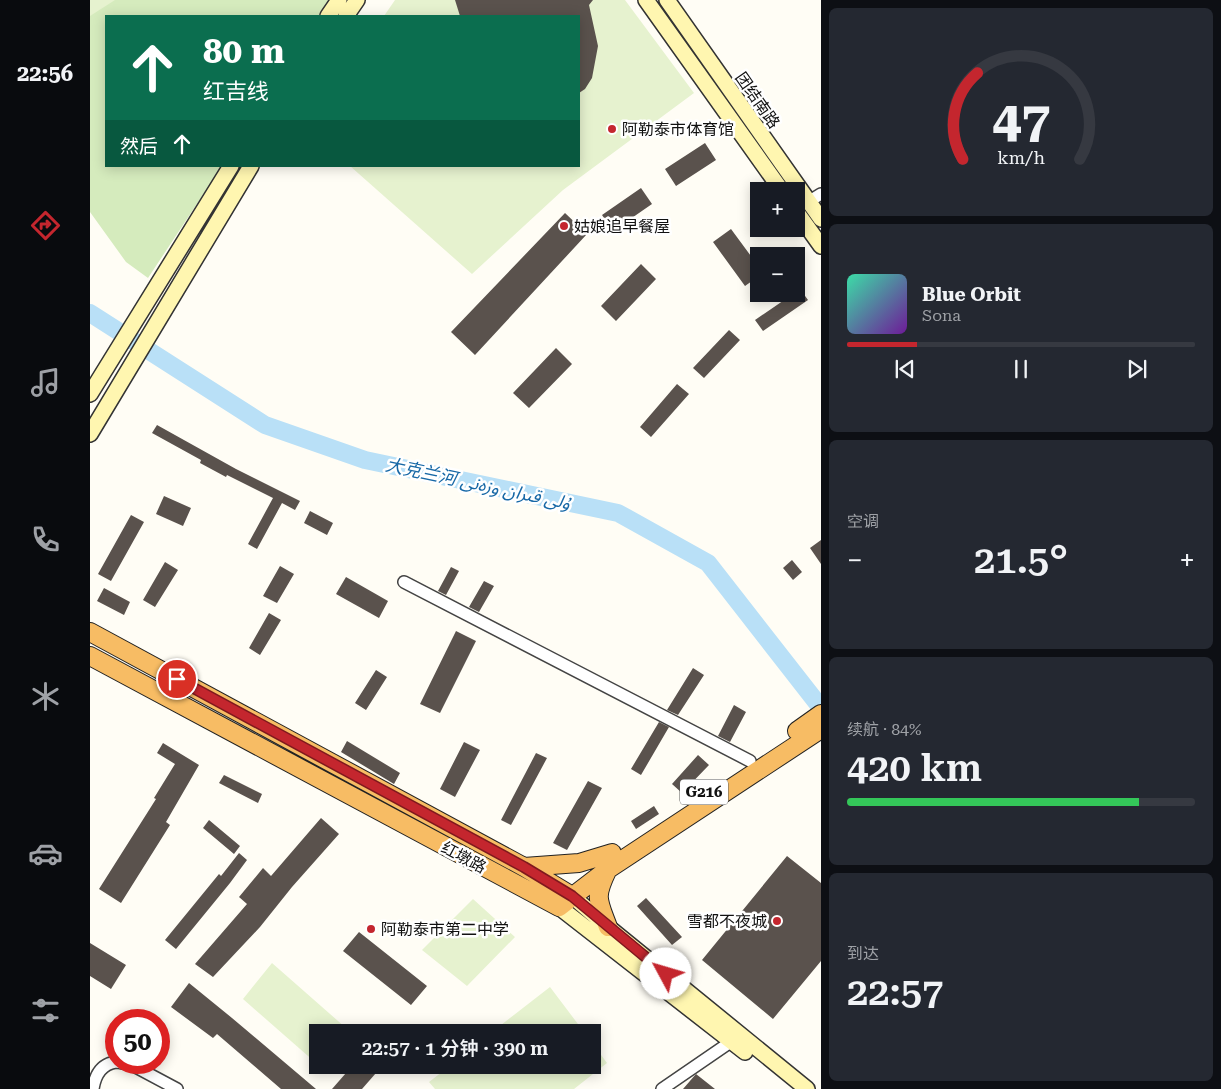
<!DOCTYPE html>
<html lang="zh">
<head>
<meta charset="utf-8">
<style>
	:root { --surface:#171b24; --page:#242831; --text:#f1f3f6; --muted:#9ea1a6; --line:#363941; --accent:#c4262e }
	body { margin:0; font-family:"Roboto Serif","Noto Sans Arabic","Noto Sans SC",serif; background:var(--page); color:var(--text); height:100vh; display:flex; flex-direction:column; font-size:19px; white-space:nowrap }
	* { box-sizing:border-box; margin:0 }
	p { font-size:16px; color:var(--muted) }
	.icon { flex:none; width:28px; height:28px; fill:none; stroke:currentColor; stroke-width:2; stroke-linecap:round; stroke-linejoin:round }
	.map { position:relative; flex:1; overflow:hidden }
	.drawer { display:flex; flex-direction:column; gap:8px; padding:8px; background:#0d0f14; width:400px }
	.drawer>* { flex:none }
	.banner { position:absolute; left:15px; top:15px; width:475px; height:152px; border-radius:0px; box-shadow:0 2px 12px #0003; background:#0b6e4f; color:#fff; overflow:hidden }
	.buttons { position:absolute; left:660px; top:182px; display:grid; gap:10px }
	.buttons a { display:grid; place-items:center; width:55px; height:55px; border-radius:0px; background:var(--surface); box-shadow:0 2px 12px #0003; font-size:25px }
	.speed { position:absolute; left:15px; top:1009px; display:flex; gap:10px; font-size:25px; font-weight:700; text-align:center }
	.speed>* { display:grid; place-content:center; width:65px; height:65px; border-radius:50%; background:var(--surface); box-shadow:0 2px 12px #0003; line-height:1 }
	.speed .limit { border:8px solid #d22; background:#fff; color:#111 }
	.pin { position:absolute; display:grid; place-items:center; width:42px; height:42px; color:#fff; margin:-21px; border:2px solid #fff; border-radius:50%; box-shadow:0 1px 5px #0007 }
	.me { position:absolute; width:55px; margin:-28px; rotate:309deg; stroke-linejoin:round; filter:drop-shadow(0 0 4px #0008) }
	.turn { display:flex; align-items:center; gap:18px; height:105px; padding:0 15px; font-size:22px }
	.turn .icon { width:65px; height:65px; stroke-width:2.5 }
	.turn b { display:block; font-size:35px; line-height:42px }
	.then { display:flex; align-items:center; height:48px; padding:0 15px; background:#0003; gap:10px; font-size:19px }
	.big { font-size:38px; font-weight:600; line-height:1.1 }
	.drawer .card { flex:1; display:flex; flex-direction:column; justify-content:center; gap:8px; min-width:0; padding:0 18px; border-radius:8px; background:var(--page) }
	.drawer .dial { align-items:center; gap:0 }
	.dial svg { height:130px; overflow:visible; fill:none; stroke:var(--line); stroke-width:7; stroke-linecap:round; text-anchor:middle }
	.dial text { fill:var(--text); stroke:none }
	.song { display:flex; align-items:center; gap:15px }
	.cover { width:60px; height:60px; border-radius:8px; background:linear-gradient(135deg,hsl(160 70% 55%),hsl(280 70% 35%)) }
	.played { height:5px; border-radius:2px; background:linear-gradient(90deg,var(--accent) 20%,var(--line) 20%) }
	.keys { display:flex; justify-content:space-around; direction:ltr }
	.heat { display:flex; justify-content:space-between; align-items:center; font-size:28px; direction:ltr }
	.charge { height:8px; border-radius:4px; background:linear-gradient(90deg,#34c759 84%,var(--line) 0) }
	.trip { position:absolute; left:219px; top:1024px; width:292px; height:50px; border-radius:0px; background:var(--surface); box-shadow:0 2px 12px #0003; font-weight:600; line-height:50px; text-align:center }
	main { display:flex; flex:1; min-height:0 }
	.tab-bar { display:flex; flex-direction:column; width:90px; justify-content:space-around; align-items:center; background:#090b0e; color:var(--muted) }
	.tab-bar .icon { width:35px; height:35px }
	.tab-bar .current { color:var(--accent) }
	.tab-bar b { font-size:22px; color:var(--text) }
	.map>svg:first-child { display:block }
	.green { fill:#d5ebbd }
	.pitch { fill:#e6f2cf }
	.lines { fill:none; stroke-linecap:round; stroke-linejoin:round }
	.river { stroke:#b9e0f7; stroke-width:18 }
	.building { fill:#5a524d }
	.minor-casing { stroke:#444; stroke-width:14 }
	.secondary-casing { stroke:#333; stroke-width:18 }
	.trunk-casing { stroke:#222; stroke-width:20 }
	.minor { stroke:#fff; stroke-width:11 }
	.secondary { stroke:#fff6b0; stroke-width:15 }
	.trunk { stroke:#f7bc64; stroke-width:18 }
	.route-casing { stroke:#7f191e; stroke-width:12 }
	.route { stroke:#c4262e; stroke-width:9 }
	.poi-dot { fill:#c4262e; stroke:#fff; stroke-width:2 }
	.labels { text-anchor:middle; stroke-width:5; stroke-linejoin:round; paint-order:stroke }
	.shield { fill:#fff; stroke:#585858; stroke-width:1 }
	.shield-label { font-size:15px; font-weight:bold; fill:#111 }
	.street-label { font-size:16px; fill:#111; stroke:#fff }
	.poi-label { font-size:16px; fill:#111; stroke:#fff; text-anchor:start }
	.water-label { font-size:18px; font-style:italic; fill:#1768a6; stroke:#fff }
</style>
</head>
<body>
<main>
<nav class="tab-bar">
<b>22:56</b>
<svg class="icon current" aria-label="directions" viewBox="0 0 24 24"><path d="M12 3l9 9-9 9-9-9zM9 14v-3h6M13 9l2 2-2 2"/></svg>
<svg class="icon" aria-label="music" viewBox="0 0 24 24"><path d="M9 18V5l10-2v13"/><circle cx="6" cy="18" r="3"/><circle cx="16" cy="16" r="3"/></svg>
<svg class="icon" aria-label="phone" viewBox="0 0 24 24"><path d="M5 4h4l2 5-3 2q2 4 5 5l2-3 5 2v4C11 20 4 13 5 4z"/></svg>
<svg class="icon" aria-label="climate" viewBox="0 0 24 24"><path d="M12 3v18M4 7l16 10M4 17L20 7"/></svg>
<svg class="icon" aria-label="car" viewBox="0 0 24 24"><path d="M5 17H2v-5l4-1 3-4h7l3 4 3 1v5h-3M9 17h6M6 11h13"/><circle cx="7" cy="17" r="2"/><circle cx="17" cy="17" r="2"/></svg>
<svg class="icon" aria-label="filters" viewBox="0 0 24 24"><path d="M4 7h16M4 17h16"/><circle cx="9" cy="7" r="2"/><circle cx="15" cy="17" r="2"/></svg>
</nav>
<div class="map">
<svg width="731" height="1089" viewBox="0 0 731 1089">
	<rect width="100%" height="100%" fill="#fffdf5"/>
	<path class="green" d="M 0,0 L 244,0 L 233,16 L 16,16 L 16,166 L 132,166 L 58,278 L 36,262 L 0,212 Z"/>
	<path class="pitch" d="M 0,0 L 25,0 L 0,16 Z
		M 305,0 L 535,0 L 604,93 L 473,190 L 382,274 L 260,166 L 489,166 L 489,16 L 294,16 Z
		M 383,899 L 425,937 L 377,986 L 332,950 Z
		M 182,963 L 256,1028 L 252,1032 L 228,1032 L 228,1061 L 226,1063 L 153,999 Z
		M 460,987 L 494,1032 L 402,1032 Z
		M 503,1044 L 517,1063 L 484,1089 L 345,1089 L 339,1082 L 361,1065 L 502,1065 Z"/>
	<g class="lines">
		<path class="river" d="M 0,313 L 175,425 L 275,460 L 528,513 L 618,563 L 731,708"/>
	</g>
	<path class="building" d="M 365,0 L 503,0 L 499,5 L 508,46 L 502,78 L 495,89 L 489,93 L 489,16 L 370,16 Z
		M 615,143 L 626,160 L 586,186 L 575,169 Z
		M 551,188 L 562,204 L 523,231 L 512,215 Z
		M 475,213 L 497,234 L 385,355 L 361,332 Z
		M 641,229 L 669,267 L 669,276 L 655,286 L 623,242 Z
		M 551,264 L 566,279 L 526,321 L 511,306 Z
		M 710,289 L 718,300 L 673,331 L 665,320 L 703,294 L 706,294 L 706,291 Z
		M 639,330 L 650,340 L 614,378 L 603,368 Z
		M 466,348 L 482,364 L 439,408 L 423,393 Z
		M 587,384 L 599,394 L 561,437 L 550,427 Z
		M 67,425 L 146,469 L 210,501 L 205,510 L 192,503 L 167,549 L 158,544 L 183,498 L 137,475 L 136,477 L 110,463 L 111,460 L 62,433 Z
		M 74,496 L 101,508 L 93,526 L 66,514 Z
		M 220,511 L 243,523 L 237,535 L 214,523 Z
		M 41,515 L 54,522 L 21,581 L 8,574 Z
		M 731,540 L 731,564 L 720,548 Z
		M 702,560 L 712,572 L 703,580 L 693,568 Z
		M 75,562 L 88,570 L 65,607 L 53,600 Z
		M 190,566 L 204,574 L 187,603 L 173,596 Z
		M 361,567 L 369,571 L 356,595 L 348,591 Z
		M 256,577 L 298,601 L 289,618 L 246,594 Z
		M 394,581 L 404,586 L 389,612 L 379,607 Z
		M 14,588 L 40,602 L 34,615 L 7,601 Z
		M 179,613 L 191,620 L 170,655 L 159,648 Z
		M 366,631 L 386,641 L 350,713 L 330,704 Z
		M 603,668 L 614,675 L 588,715 L 577,710 Z
		M 286,670 L 297,677 L 276,710 L 265,703 Z
		M 644,705 L 656,712 L 640,742 L 628,736 Z
		M 569,722 L 579,727 L 551,775 L 541,769 Z
		M 257,741 L 310,773 L 304,784 L 251,752 Z
		M 374,742 L 390,750 L 365,797 L 350,789 Z
		M 73,743 L 109,765 L 76,822 L 80,825 L 31,903 L 9,889 L 66,799 L 64,798 L 85,764 L 67,753 Z
		M 446,753 L 457,758 L 421,825 L 411,820 Z
		M 608,755 L 619,765 L 592,793 L 582,784 Z
		M 134,775 L 172,794 L 168,803 L 129,783 Z
		M 498,781 L 512,788 L 477,850 L 463,843 Z
		M 564,806 L 569,814 L 546,829 L 541,821 Z
		M 231,818 L 249,834 L 202,887 L 170,927 L 123,977 L 105,964 L 157,904 L 149,897 L 173,868 L 181,876 Z
		M 119,820 L 150,846 L 144,854 L 113,828 Z
		M 149,853 L 157,860 L 140,883 L 86,949 L 75,940 L 129,874 L 131,876 Z
		M 697,856 L 731,883 L 731,961 L 683,1019 L 612,960 Z
		M 556,898 L 592,937 L 582,945 L 547,906 Z
		M 269,932 L 337,986 L 321,1005 L 253,951 Z
		M 0,943 L 36,965 L 21,989 L 0,976 Z
		M 99,983 L 142,1018 L 226,1089 L 191,1089 L 127,1034 L 123,1038 L 81,1007 Z
		M 263,1065 L 293,1065 L 272,1089 L 242,1089 Z
		M 606,1074 L 625,1089 L 593,1089 Z"/>
	<g class="lines">
		<g class="minor-casing">
			<path id="minor" d="M 718,202 L 731,194
				M 314,582 L 660,761
				M 27,1062 L 42,1065 L 87,1089
				M 3,1089 C 5,1075 11,1064 26,1062
				M 572,1089 L 642,1041"/>
		</g>
		<g class="secondary-casing">
			<path id="secondary" d="M 556,0 L 692,191
				M 577,0 L 731,219
				M 238,16 L 249,0
				M 256,16 L 267,0
				M 706,211 L 731,246
				M 0,394 L 141,166
				M 0,434 L 161,166
				M 482,896 L 518,927 L 717,1089
				M 469,907 L 655,1052"/>
		</g>
		<g class="trunk-casing">
			<path id="trunk" d="M 0,632 L 434,867 L 482,896
				M 0,656 L 469,907 L 517,870 L 731,729
				M 707,731 L 731,714
				M 434,867 L 489,863 L 522,853
				M 517,871 C 504,898 508,900 518,927"/>
		</g>
		<use href="#minor" class="minor"/>
		<use href="#secondary" class="secondary"/>
		<use href="#trunk" class="trunk"/>
	</g>
	<g class="lines">
		<g class="route-casing">
			<path id="route" d="M 87,679 L 434,867 L 482,896 L 576,974"/>
		</g>
		<use href="#route" class="route"/>
	</g>
	<g class="poi-dot">
		<circle cx="522" cy="129" r="5"/>
		<circle cx="474" cy="226" r="5"/>
		<circle cx="687" cy="921" r="5"/>
		<circle cx="281" cy="929" r="5"/>
	</g>
	<g class="labels">
		<rect class="shield" x="590" y="779.5" width="48" height="25" rx="4"/>
		<g class="shield-label">
			<text x="614" y="797">G216</text>
		</g>
		<g class="street-label">
			<text transform="translate(668 100) rotate(55)" y="6">团结南路</text>
			<text transform="translate(374 857) rotate(28)" y="6">红墩路</text>
		</g>
		<g class="poi-label">
			<text x="532" y="135">阿勒泰市体育馆</text>
			<text x="484" y="232">姑娘追早餐屋</text>
			<text x="677" y="927" text-anchor="end">雪都不夜城</text>
			<text x="291" y="935">阿勒泰市第二中学</text>
		</g>
		<g class="water-label">
			<text transform="translate(388 484) rotate(12)" y="6">大克兰河 ۇلى قىران وزەنى</text>
		</g>
	</g>
</svg>
<div class="buttons">
<a>+</a>
<a>−</a>
</div>
<div class="speed"><div class="limit">50</div></div>
<div class="pin" style="left:87px;top:679px;background:#d93025"><svg class="icon" aria-label="arrive" viewBox="0 0 24 24"><path d="M6 21V4h12l-3 4 3 4H6"/></svg></div>
<svg class="me" style="left:576px;top:974px" viewBox="-20 -20 40 40"><circle r="19" fill="#fff"/><path d="M0-13L10 11 0 6-10 11z" fill="#c4262e"/></svg>
<div class="trip">22:57 · 1 分钟 · 390 m</div>
<div class="banner">
<div class="turn"><svg class="icon" aria-label="ahead" viewBox="0 0 24 24"><path d="M12 20V5M6 11l6-6 6 6"/></svg><div><b>80 m</b>红吉线</div></div>
<div class="then">然后<svg class="icon" aria-label="ahead" viewBox="0 0 24 24"><path d="M12 20V5M6 11l6-6 6 6"/></svg></div>
</div>
</div>
<section class="drawer">
<div class="card dial"><svg viewBox="0 0 100 80">
<path d="M14 69A42 42 0 1 1 86 69"/>
<path d="M14 69A42 42 0 0 1 23 16" stroke="#c4262e"/>
<text x="50" y="56" font-size="32" font-weight="700">47</text>
<text x="50" y="72" font-size="11">km/h</text>
</svg></div>
<div class="card">
<div class="song"><i class="cover"></i><div><b>Blue Orbit</b><p>Sona</p></div></div>
<div class="played"></div>
<div class="keys"><svg class="icon" aria-label="previous" viewBox="0 0 24 24"><path d="M18 5L8 12l10 7zM5 5v14"/></svg><svg class="icon" aria-label="pause" viewBox="0 0 24 24"><path d="M8 5v14M16 5v14"/></svg><svg class="icon" aria-label="next" viewBox="0 0 24 24"><path d="M6 5l10 7-10 7zM19 5v14"/></svg></div>
</div>
<div class="card"><p>空调</p>
<div class="heat"><a>−</a><b class="big">21.5°</b><a>+</a></div>
</div>
<div class="card"><p>续航 · 84%</p><b class="big">420 km</b><div class="charge"></div></div>
<div class="card"><p>到达</p><b class="big">22:57</b></div>
</section>
</main>
</body>
</html>
